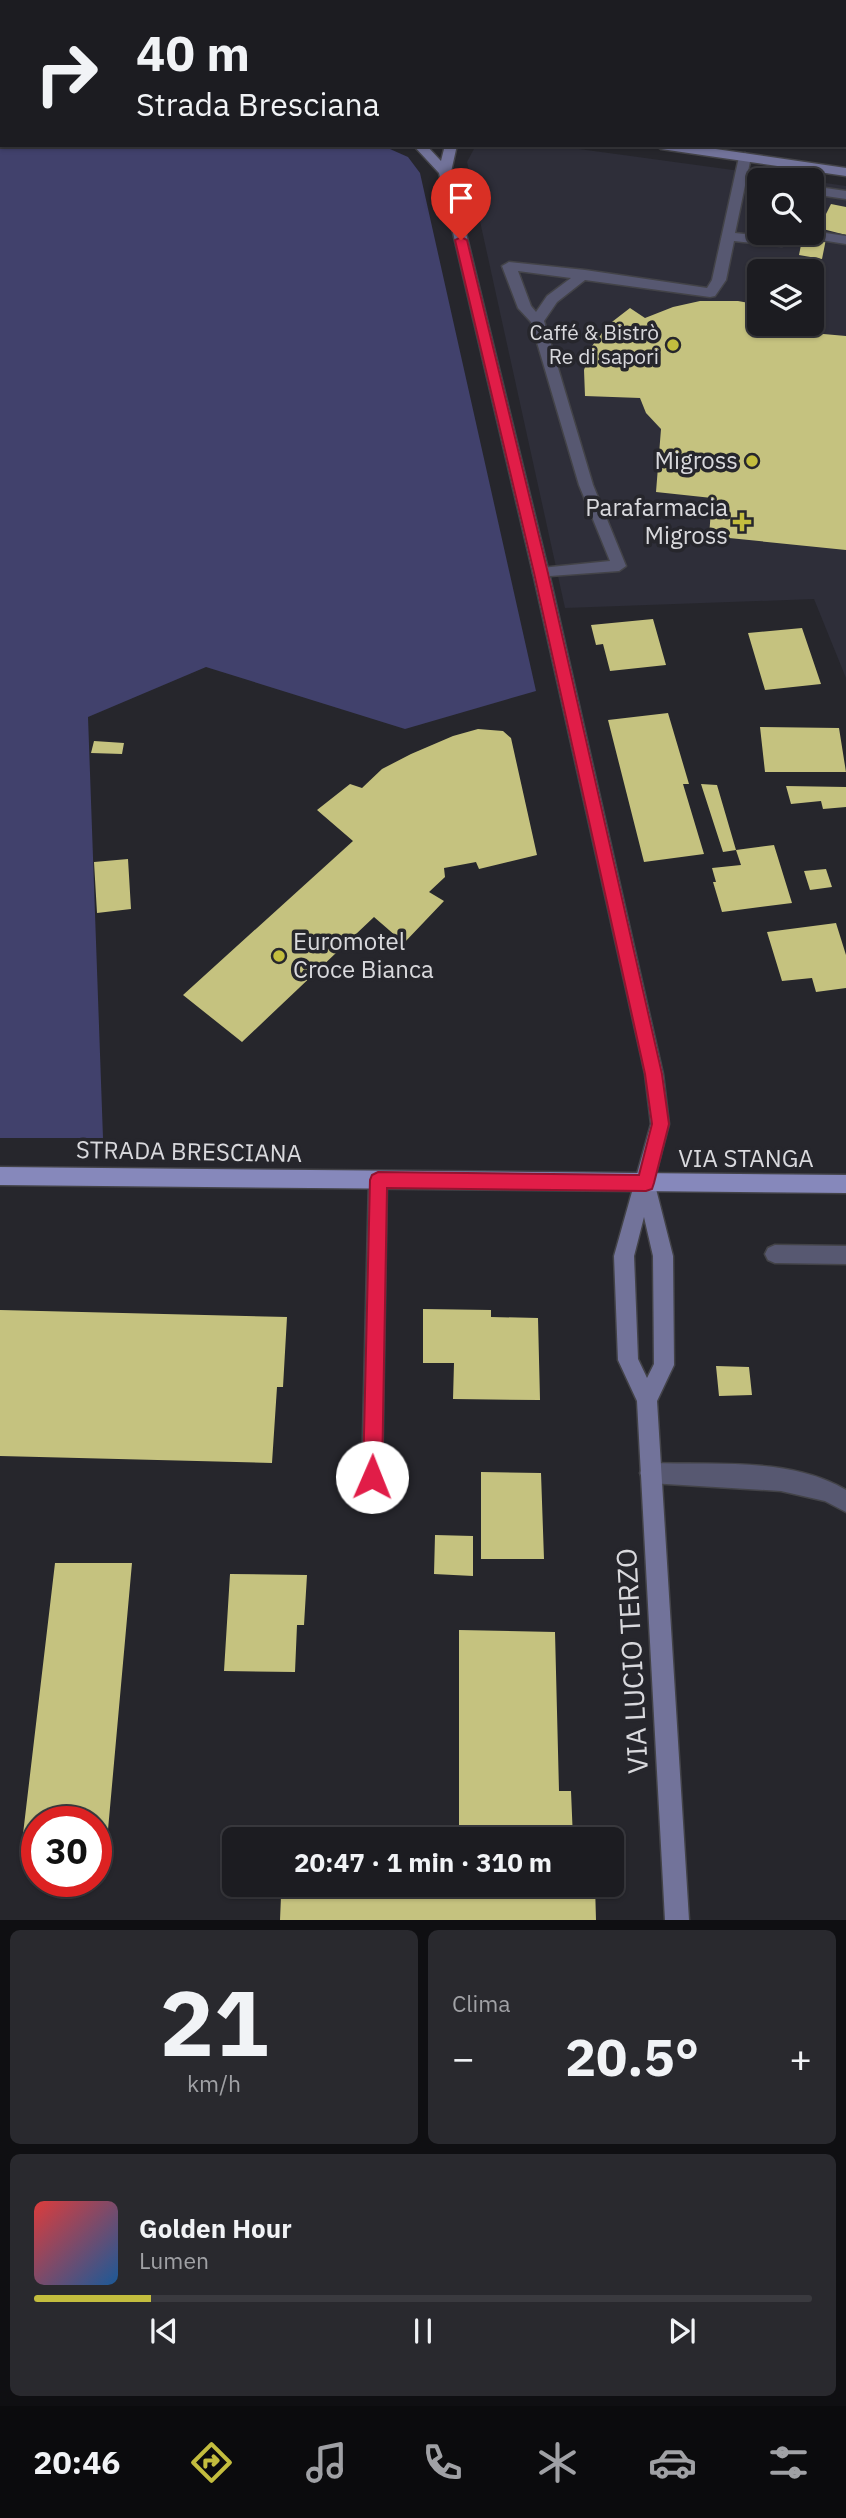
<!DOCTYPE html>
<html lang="it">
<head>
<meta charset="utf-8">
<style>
	:root { --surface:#1c1c21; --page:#29292e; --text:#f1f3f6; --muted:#a0a1a5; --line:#3a3a3f; --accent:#c3bd3e }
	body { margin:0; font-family:"IBM Plex Sans",sans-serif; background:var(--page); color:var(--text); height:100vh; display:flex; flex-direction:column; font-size:26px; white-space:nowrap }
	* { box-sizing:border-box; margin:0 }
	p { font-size:23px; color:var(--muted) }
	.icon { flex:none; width:38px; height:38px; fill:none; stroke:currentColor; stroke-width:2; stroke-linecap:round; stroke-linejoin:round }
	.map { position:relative; height:1920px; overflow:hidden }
	.panel { display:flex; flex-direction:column; gap:10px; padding:10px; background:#0f0f12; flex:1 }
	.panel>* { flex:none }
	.top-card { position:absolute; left:0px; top:0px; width:847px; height:147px; box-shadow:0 2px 5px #0004,0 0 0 2px var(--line); background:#1c1c21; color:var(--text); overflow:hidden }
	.tools { position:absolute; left:747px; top:168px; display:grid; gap:14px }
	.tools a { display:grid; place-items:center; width:77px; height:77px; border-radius:10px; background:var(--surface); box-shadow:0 2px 5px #0004,0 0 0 2px var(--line); font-size:35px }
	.speed { position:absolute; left:21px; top:1806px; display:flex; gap:14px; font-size:35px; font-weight:700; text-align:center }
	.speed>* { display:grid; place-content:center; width:91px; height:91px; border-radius:50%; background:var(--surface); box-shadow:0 2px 5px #0004,0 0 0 2px var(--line); line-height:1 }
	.speed .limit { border:10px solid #d22; background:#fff; color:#111 }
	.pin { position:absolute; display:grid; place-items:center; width:60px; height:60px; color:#fff; margin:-72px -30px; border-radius:50% 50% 50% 0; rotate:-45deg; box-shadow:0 0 7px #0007 }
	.pin .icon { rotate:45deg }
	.me { position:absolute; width:77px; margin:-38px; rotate:1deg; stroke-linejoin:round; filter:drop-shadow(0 0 5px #0008) }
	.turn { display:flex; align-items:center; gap:24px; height:147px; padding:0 21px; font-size:32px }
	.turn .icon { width:91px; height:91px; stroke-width:2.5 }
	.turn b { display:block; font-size:49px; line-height:60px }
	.big { font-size:52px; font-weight:700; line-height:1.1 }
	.panel .card { flex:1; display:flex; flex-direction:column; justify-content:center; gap:10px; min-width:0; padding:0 24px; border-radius:10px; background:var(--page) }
	.panel .dial { align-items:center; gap:0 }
	.dial b { font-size:91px; line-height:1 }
	.song { display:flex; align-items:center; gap:21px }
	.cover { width:84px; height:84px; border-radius:10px; background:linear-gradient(135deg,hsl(0 70% 55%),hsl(210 70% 35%)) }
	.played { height:7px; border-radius:4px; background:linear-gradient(90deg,var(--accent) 15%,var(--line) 15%) }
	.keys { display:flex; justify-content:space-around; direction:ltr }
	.heat { display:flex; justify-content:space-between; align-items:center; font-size:38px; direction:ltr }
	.panel .tiles { flex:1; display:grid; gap:10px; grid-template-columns:1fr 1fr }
	.card:last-child { grid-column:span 2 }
	.trip { position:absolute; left:222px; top:1827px; width:402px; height:70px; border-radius:10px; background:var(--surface); box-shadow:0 2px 5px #0004,0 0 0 2px var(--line); font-weight:700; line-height:70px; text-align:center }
	.tab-bar { display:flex; height:112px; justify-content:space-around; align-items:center; background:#0b0b0d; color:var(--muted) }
	.tab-bar .icon { width:49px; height:49px }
	.tab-bar .active { color:var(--accent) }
	.tab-bar b { font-size:32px; color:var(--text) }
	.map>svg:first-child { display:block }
	.built { fill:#2e2e39; fill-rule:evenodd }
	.green { fill:#41416c }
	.building { fill:#c5c27f }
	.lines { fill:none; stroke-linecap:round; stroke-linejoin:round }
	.lane-casing { stroke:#434348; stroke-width:3 }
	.street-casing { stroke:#434348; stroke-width:3 }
	.secondary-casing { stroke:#434348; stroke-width:3 }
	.primary-casing { stroke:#434348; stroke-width:3 }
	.lane { fill:#575871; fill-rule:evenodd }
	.street { fill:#575871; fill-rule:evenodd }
	.secondary { fill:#72739a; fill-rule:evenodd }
	.primary { fill:#8688bb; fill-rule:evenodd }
	.route { fill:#e11d48; stroke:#92132f; stroke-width:2 }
	.poi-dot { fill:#c3bd3e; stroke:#26262c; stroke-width:2.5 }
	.labels { text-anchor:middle; stroke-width:7; stroke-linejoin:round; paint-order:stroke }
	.far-poi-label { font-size:21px; fill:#d9d9dd; stroke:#26262c; text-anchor:end }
	.poi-label { font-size:24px; fill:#d9d9dd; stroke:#26262c; text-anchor:end }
	.street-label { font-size:24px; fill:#d9d9dd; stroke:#26262c }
	.near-street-label { font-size:28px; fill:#d9d9dd; stroke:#26262c }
</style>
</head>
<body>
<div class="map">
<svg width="846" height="1920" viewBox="0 0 846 1920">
	<rect width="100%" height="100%" fill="#26262c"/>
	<path class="built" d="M 476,145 L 550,145 L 807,180 L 760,180 L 760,233 L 812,233 L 812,181 L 846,186 L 846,678 L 814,599 L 565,608 L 467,162 ZM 760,271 L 812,271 L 812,324 L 760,324 Z"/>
	<path class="green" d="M 0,61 L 2,145 L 381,145 L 408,157 L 420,173 L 536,691 L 405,729 L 206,667 L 88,717 L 103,1138 L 0,1138 Z"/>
	<path class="building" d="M 831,204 L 846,207 L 846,235 L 819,228 Z
		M 803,235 L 826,239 L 822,259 L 799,255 Z
		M 700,301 L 738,301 L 760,305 L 760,324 L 795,324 L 793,329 L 801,332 L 846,336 L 846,550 L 709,536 L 712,498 L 656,492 L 661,429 L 646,413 L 640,398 L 585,396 L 584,370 L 592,346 L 608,325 L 630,308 L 645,318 L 673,307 Z
		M 653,619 L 666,665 L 610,671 L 603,644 L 596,645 L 591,625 Z
		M 802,628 L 821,684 L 765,690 L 748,633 Z
		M 668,713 L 689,784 L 683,784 L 704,854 L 644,862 L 608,720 Z
		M 760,727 L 839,728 L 846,772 L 765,772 Z
		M 478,729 L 503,731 L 511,738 L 537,855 L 479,869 L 476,862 L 444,868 L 445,877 L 429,892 L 444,901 L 404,943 L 374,917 L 242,1042 L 183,995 L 353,841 L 317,810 L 350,784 L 362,788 L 382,769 L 411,754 L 453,736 Z
		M 94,741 L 124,743 L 122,754 L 91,753 Z
		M 701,784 L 717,785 L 736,850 L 723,852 Z
		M 786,786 L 846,787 L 846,807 L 823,809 L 821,801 L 791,804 Z
		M 774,845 L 792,903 L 722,912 L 713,882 L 716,882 L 712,868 L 741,865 L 736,850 Z
		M 128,859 L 131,909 L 97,913 L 94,862 Z
		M 826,869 L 832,887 L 810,890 L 804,871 Z
		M 836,923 L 846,955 L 846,988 L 816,992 L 812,978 L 782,981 L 767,932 Z
		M 423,1309 L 491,1310 L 491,1317 L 538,1318 L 540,1400 L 453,1399 L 454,1363 L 423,1363 Z
		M 0,1310 L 287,1317 L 283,1387 L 277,1387 L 272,1463 L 0,1456 Z
		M 716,1366 L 749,1367 L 752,1395 L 719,1396 Z
		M 481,1472 L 541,1473 L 544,1559 L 481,1559 Z
		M 435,1535 L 473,1536 L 473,1576 L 434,1574 Z
		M 55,1563 L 132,1563 L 106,1852 L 96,1852 L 96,1822 L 37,1822 L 37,1852 L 21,1851 Z
		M 230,1574 L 307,1575 L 304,1625 L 297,1625 L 295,1672 L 224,1671 Z
		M 459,1630 L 555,1632 L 559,1791 L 571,1791 L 573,1839 L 349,1839 L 349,1837 L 459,1836 Z
		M 348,1885 L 595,1885 L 596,1920 L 280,1920 L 281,1896 L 348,1896 Z"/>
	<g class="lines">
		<g class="lane-casing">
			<path id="lane" d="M 745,153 L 751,157 L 735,233 L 780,238 L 790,233 L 812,231 L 846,236 L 846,244 L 802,237 L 782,246 L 734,241 L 726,280 L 715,296 L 710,297 L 585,280 L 557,302 L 544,321 L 593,485 L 626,566 L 619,571 L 536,577 L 533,573 L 536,569 L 541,568 L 610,561 L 579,485 L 531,322 L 518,308 L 502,266 L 509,262 L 585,270 L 707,288 L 712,280 L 739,157 ZM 518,271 L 571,278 L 547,296 L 536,312 L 531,306 Z
				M 812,186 L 846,191 L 846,199 L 812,194 Z
				M 775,1245 L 846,1246 L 846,1264 L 775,1263 L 768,1260 L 765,1254 L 768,1248 Z"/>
		</g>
		<g class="street-casing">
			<path id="street" d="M 378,1171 L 385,1174 L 387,1180 L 382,1477 L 379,1484 L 372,1487 L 365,1484 L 362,1477 L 369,1180 L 371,1174 Z
				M 650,1463 C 712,1465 790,1457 846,1490 L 846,1512 L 825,1501 L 781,1491 L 650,1483 L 643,1480 L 640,1473 L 643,1466 Z"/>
		</g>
		<g class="secondary-casing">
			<path id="secondary" d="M 396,0 L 408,0 L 408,2 L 396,2 Z
				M 0,47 L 2,47 L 2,55 L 0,55 Z
				M 413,145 L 426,145 L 441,161 L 445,145 L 457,145 L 451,172 L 549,573 L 663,1074 L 669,1124 L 654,1181 L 673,1256 L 674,1365 L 657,1401 L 689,1920 L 665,1920 L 637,1401 L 618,1360 L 614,1256 L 651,1124 L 645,1074 L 533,573 L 439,173 ZM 644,1217 L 653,1256 L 654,1364 L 647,1378 L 638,1359 L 634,1256 Z
				M 655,145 L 688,145 L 846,168 L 846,176 L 661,149 Z"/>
		</g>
		<g class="primary-casing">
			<path id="primary" d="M 0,1167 L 846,1175 L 846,1193 L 0,1185 Z"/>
		</g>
		<use href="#lane" class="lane"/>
		<use href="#street" class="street"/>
		<use href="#secondary" class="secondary"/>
		<use href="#primary" class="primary"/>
	</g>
	<path class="route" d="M 461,237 L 467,240 L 548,573 L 662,1074 L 669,1124 L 654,1183 L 652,1189 L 646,1191 L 387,1188 L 382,1477 L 379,1483 L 372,1486 L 365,1483 L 363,1477 L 370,1180 L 372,1175 L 378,1172 L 639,1175 L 652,1124 L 645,1074 L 534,573 L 455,240 Z"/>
	<g class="poi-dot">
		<circle cx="673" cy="345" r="7"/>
		<circle cx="752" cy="461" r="7"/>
		<path d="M738.5 511.5h7v7h7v7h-7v7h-7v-7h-7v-7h7z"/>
		<circle cx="279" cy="956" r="7"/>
	</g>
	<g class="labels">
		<g class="far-poi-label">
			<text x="659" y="340">Caffé &amp; Bistrò<tspan x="659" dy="24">Re di sapori</tspan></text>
		</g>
		<g class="poi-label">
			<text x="738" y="469">Migross</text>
			<text x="728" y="516">Parafarmacia<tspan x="728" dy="28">Migross</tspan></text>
			<text x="293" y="950" text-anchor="start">Euromotel<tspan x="293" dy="28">Croce Bianca</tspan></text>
		</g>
		<g class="street-label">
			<text transform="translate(189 1152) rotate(1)" y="8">STRADA BRESCIANA</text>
			<text x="746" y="1167">VIA STANGA</text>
		</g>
		<g class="near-street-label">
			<text transform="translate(632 1661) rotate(-93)" y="10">VIA LUCIO TERZO</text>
		</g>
	</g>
</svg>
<div class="tools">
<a><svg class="icon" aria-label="search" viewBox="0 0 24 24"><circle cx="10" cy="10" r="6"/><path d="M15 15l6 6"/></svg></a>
<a><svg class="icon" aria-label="layers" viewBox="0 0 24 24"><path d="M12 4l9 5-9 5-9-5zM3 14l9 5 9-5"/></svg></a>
</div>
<div class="speed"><div class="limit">30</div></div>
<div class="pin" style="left:461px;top:240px;background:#d93025"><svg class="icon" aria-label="arrive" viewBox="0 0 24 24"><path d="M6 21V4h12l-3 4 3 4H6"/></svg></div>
<svg class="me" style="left:372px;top:1477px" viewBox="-20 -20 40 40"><circle r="19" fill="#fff"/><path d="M0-13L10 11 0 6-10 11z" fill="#e11d48"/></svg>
<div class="trip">20:47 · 1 min · 310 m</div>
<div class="top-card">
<div class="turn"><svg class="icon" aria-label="right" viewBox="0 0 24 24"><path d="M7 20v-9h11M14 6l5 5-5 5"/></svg><div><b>40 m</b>Strada Bresciana</div></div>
</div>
</div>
<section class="panel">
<div class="tiles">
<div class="card dial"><b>21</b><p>km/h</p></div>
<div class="card"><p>Clima</p>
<div class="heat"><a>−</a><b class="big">20.5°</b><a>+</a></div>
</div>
<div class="card">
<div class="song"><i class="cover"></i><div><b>Golden Hour</b><p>Lumen</p></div></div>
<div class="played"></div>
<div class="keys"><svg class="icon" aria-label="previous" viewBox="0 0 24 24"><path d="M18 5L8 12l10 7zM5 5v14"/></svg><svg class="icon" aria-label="pause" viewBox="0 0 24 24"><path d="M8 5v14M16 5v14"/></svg><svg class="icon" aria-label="next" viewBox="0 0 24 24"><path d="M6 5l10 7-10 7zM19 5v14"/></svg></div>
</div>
</div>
</section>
<nav class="tab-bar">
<b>20:46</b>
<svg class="icon active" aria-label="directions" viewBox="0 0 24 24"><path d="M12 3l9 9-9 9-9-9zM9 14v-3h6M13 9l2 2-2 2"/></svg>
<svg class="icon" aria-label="music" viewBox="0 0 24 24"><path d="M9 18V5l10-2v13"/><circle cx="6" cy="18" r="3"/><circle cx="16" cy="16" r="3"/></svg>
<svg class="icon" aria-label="phone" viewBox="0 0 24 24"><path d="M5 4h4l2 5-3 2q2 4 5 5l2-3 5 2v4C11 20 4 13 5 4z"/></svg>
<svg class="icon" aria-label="climate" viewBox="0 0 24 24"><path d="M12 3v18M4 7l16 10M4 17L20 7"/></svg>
<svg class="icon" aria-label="car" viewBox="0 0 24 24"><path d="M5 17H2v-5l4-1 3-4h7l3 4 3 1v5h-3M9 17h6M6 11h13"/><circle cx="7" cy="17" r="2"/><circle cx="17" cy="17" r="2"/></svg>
<svg class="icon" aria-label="filters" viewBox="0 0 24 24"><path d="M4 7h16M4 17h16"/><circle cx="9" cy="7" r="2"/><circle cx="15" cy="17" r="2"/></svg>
</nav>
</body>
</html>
